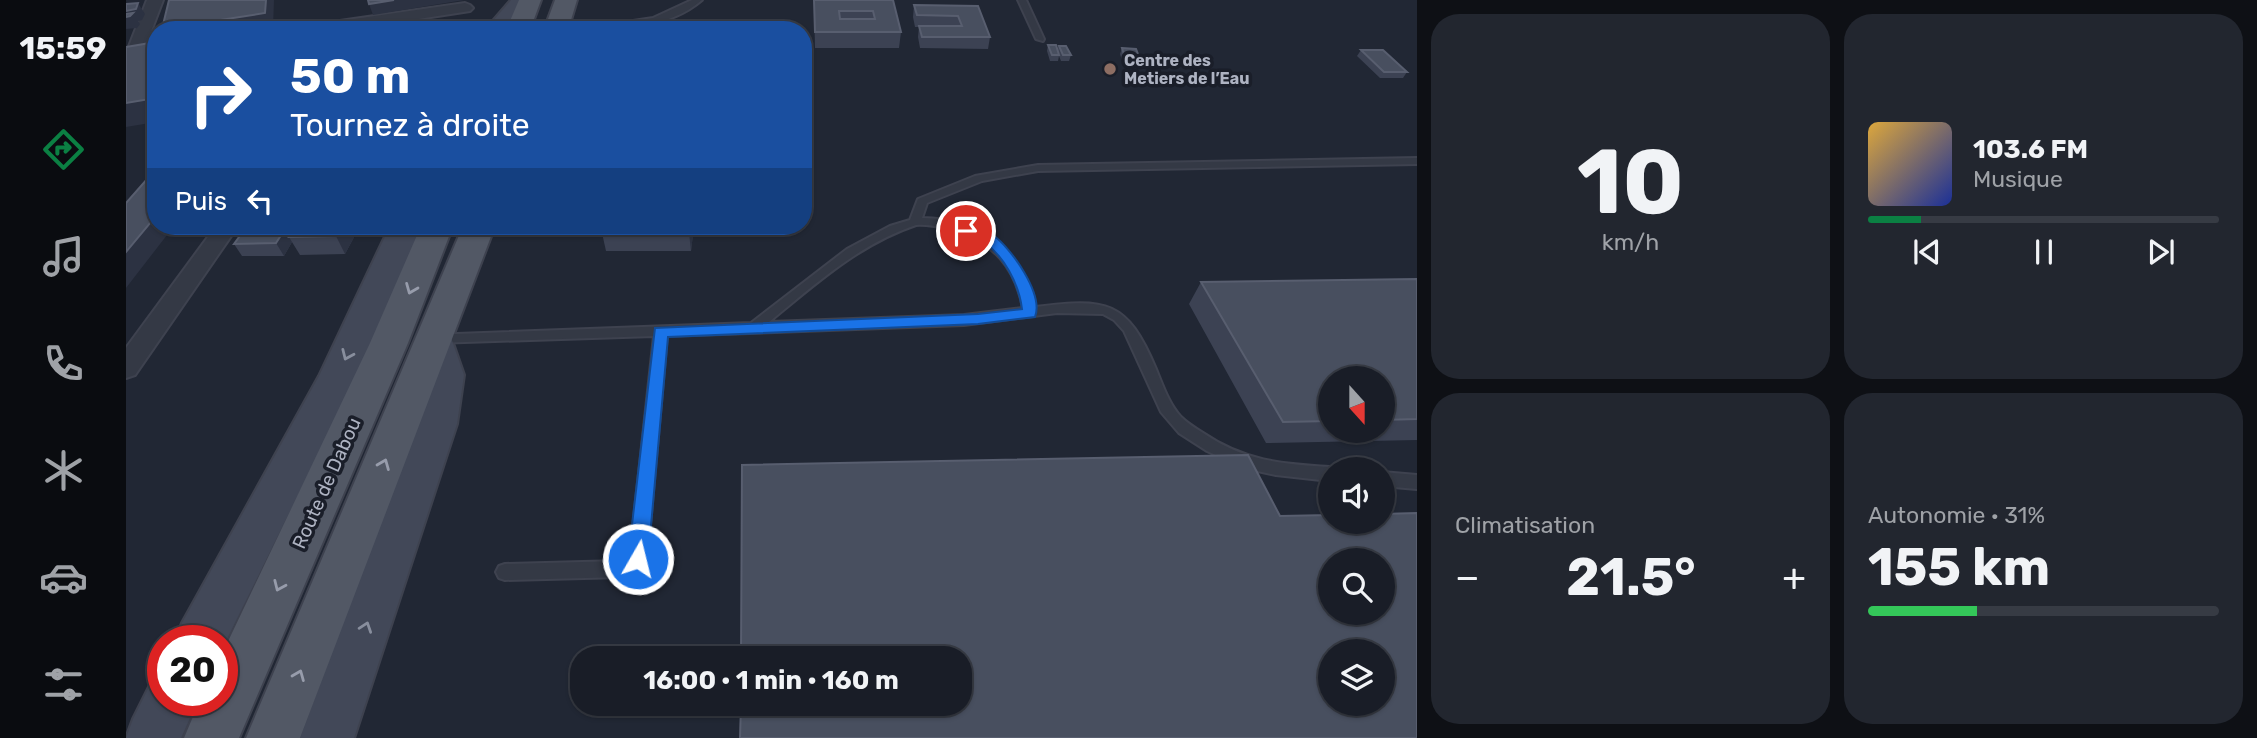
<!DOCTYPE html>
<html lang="fr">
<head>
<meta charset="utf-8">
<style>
	:root { --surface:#191d27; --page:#22262f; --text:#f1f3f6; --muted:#9fa2a7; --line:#373b44; --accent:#0b8043 }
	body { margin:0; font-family:Rubik,sans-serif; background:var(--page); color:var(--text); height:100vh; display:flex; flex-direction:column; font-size:26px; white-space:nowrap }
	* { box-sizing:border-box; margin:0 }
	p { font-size:23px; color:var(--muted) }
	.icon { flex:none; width:38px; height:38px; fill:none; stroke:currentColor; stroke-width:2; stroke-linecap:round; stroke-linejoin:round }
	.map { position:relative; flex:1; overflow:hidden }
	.side { display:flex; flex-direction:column; gap:14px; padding:14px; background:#0e1015; width:840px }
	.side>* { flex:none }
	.banner { position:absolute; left:21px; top:21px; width:665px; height:214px; border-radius:28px; box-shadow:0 2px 5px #0004,0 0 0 2px var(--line); background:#1a4fa0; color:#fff; overflow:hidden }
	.needle { width:46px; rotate:159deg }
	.tools { position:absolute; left:1192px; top:366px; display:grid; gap:14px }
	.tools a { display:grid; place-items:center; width:77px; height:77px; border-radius:50%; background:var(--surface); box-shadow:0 2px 5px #0004,0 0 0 2px var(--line); font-size:35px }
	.speed { position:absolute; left:21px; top:625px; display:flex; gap:14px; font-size:35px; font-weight:700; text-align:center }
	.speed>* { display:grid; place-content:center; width:91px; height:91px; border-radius:50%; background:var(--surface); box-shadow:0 2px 5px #0004,0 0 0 2px var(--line); line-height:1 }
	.speed .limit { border:10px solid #d22; background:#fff; color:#111 }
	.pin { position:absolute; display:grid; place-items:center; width:60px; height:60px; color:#fff; margin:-30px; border:4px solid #fff; border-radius:50%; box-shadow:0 2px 7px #0007 }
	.me { position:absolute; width:77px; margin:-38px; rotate:8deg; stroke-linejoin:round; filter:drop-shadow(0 0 5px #0008) }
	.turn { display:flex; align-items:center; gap:24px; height:147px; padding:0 28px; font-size:32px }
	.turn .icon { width:91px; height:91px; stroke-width:2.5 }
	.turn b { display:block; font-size:49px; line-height:60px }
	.then { display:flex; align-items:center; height:66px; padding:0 28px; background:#0003; gap:14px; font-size:26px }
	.big { font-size:52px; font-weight:700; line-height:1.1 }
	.side .widget { flex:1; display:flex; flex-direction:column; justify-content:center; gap:10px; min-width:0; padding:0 24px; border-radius:28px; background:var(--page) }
	.side .dial { align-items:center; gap:0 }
	.dial b { font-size:91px; line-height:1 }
	.song { display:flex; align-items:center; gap:21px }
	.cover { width:84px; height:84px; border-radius:10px; background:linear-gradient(135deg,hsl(40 70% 55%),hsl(230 70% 35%)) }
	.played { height:7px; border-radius:4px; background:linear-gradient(90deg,var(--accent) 15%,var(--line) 15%) }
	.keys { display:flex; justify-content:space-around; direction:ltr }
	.heat { display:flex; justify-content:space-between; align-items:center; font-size:38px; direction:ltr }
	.charge { height:10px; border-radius:5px; background:linear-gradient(90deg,#34c759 31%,var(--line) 0) }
	.side .tiles { flex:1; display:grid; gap:14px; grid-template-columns:repeat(2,1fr) }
	.trip { position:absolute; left:444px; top:646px; width:402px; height:70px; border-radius:28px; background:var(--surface); box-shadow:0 2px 5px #0004,0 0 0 2px var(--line); font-weight:700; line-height:70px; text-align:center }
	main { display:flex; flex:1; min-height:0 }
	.menu { display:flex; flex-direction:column; width:126px; justify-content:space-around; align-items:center; background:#0a0c10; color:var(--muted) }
	.menu .icon { width:49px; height:49px }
	.menu .selected { color:var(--accent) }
	.menu b { font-size:32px; color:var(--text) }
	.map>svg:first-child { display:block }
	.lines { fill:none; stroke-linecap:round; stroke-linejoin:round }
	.lane-casing { stroke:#3e424f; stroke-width:4 }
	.street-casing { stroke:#3e424f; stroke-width:4 }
	.secondary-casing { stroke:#3e424f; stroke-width:4 }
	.primary-casing { stroke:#3e424f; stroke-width:4 }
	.lane { fill:#343945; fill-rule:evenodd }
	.street { fill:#343945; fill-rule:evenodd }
	.secondary { fill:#424858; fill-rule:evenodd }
	.primary { fill:#525865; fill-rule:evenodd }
	.wall { fill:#3c4253; fill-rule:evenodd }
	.shaded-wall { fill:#2c3242 }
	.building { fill:#484f5f; stroke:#585e6f; stroke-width:2; fill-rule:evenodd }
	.oneway { stroke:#979cab }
	.oneway2 { stroke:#888e9d }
	.route { fill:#1a73e8; stroke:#114b97; stroke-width:2 }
	.education-dot { fill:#8d6e63; stroke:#1a1e29; stroke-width:2.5 }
	.labels { text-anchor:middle; stroke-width:7; stroke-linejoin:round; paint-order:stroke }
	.far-poi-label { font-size:16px; font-weight:bold; fill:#aeb3c2; stroke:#1a1e29; text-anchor:start }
	.street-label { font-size:19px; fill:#aeb3c2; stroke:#1a1e29 }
</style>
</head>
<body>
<main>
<nav class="menu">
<b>15:59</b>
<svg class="icon selected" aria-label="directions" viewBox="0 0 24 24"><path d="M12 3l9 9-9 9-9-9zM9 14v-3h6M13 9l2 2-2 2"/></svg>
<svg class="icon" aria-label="music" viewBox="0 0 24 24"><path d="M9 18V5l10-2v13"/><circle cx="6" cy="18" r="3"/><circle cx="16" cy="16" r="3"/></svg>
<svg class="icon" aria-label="phone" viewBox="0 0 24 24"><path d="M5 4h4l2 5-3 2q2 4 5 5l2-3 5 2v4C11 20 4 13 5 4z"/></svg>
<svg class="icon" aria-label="climate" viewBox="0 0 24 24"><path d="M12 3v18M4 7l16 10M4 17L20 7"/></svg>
<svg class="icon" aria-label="car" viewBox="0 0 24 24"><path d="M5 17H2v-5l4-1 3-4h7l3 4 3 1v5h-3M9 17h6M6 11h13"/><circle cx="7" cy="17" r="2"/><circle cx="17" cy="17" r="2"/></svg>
<svg class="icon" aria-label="filters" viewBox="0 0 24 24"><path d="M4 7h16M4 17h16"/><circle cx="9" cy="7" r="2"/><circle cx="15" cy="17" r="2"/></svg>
</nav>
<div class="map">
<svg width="1291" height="738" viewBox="0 0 1291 738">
	<rect width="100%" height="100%" fill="#212734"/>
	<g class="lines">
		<g class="lane-casing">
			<path id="lane" d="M 566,0 L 576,0 C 541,30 490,30 447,30 L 527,18 Z
				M 892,0 L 900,0 L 918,39 L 917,41 L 910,39 Z
				M 1291,158 L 1291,164 L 912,171 L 856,181 L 801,203 L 796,218 C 852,218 898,252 909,307 C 981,298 1001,300 1030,369 C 1037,386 1043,404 1055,417 C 1061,423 1069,428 1077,433 C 1118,461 1155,464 1204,467 L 1208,469 L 1204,469 L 1204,481 L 1150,475 L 1118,468 L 1081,451 L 1053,433 L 1035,412 L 998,331 L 988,320 L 977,314 L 931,313 L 838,325 L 541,336 L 521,559 L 518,564 L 497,577 L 379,580 L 373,578 L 370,572 L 373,566 L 379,564 L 494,561 L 504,555 L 528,336 L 309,343 L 304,341 L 302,338 L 304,335 L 625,323 L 721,249 L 764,226 L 784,220 L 792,199 L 849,176 L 912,165 ZM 790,225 C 803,224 815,227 828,230 C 868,243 889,267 897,308 L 838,315 L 643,322 C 688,285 733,244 790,225 Z
				M 1256,472 L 1291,475 L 1291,489 L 1256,486 Z"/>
		</g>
		<g class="street-casing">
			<path id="street" d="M 21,0 L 37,0 L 16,55 L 14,59 L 2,59 L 0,54 Z
				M 339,3 L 344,5 L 347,8 L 344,11 L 221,30 L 178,30 L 186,25 Z
				M 90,226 L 112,226 L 9,375 L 0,378 L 0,348 Z"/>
		</g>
		<g class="secondary-casing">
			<path id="secondary" d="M 385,0 L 408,0 L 384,30 L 359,30 Z
				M 264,226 L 296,226 L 231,376 L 96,649 L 96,640 L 49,640 L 56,623 L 193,376 Z
				M 309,325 L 322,329 L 338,375 L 331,424 L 228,738 L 174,738 L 291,424 L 300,375 L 290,338 L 296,329 Z
				M 37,677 L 37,700 L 72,700 L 55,738 L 0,738 L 7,719 L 26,681 Z"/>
		</g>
		<g class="primary-casing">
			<path id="primary" d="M 393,0 L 415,0 L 404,30 L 380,30 Z
				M 429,0 L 451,0 L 442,30 L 418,30 Z
				M 295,226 L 327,226 L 282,343 L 113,738 L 58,738 L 74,700 L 96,700 L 96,654 L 244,343 Z
				M 337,226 L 369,226 L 174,738 L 120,738 Z"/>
		</g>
		<use href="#lane" class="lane"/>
		<use href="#street" class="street"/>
		<use href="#secondary" class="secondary"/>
		<use href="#primary" class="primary"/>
	</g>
	<path class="wall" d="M 688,0 L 767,0 L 775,32 L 773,48 L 689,48 Z
		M 788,5 L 852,6 L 864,37 L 862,49 L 794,48 L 792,37 L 793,27 L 789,27 L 787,17 Z
		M 922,45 L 931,50 L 933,46 L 945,55 L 943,61 L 935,61 L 933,56 L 932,61 L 924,61 L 921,51 Z
		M 996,48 L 1015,62 L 1013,68 L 998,67 L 994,54 Z
		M 1235,50 L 1281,72 L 1277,78 L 1254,78 L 1231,56 Z
		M 234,226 L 219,254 L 174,255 L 166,242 L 158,256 L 116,256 L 108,244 Z
		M 568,226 L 565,251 L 480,251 L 476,233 Z
		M 1291,279 L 1291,440 L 1140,443 L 1063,304 L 1075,282 ZM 1204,378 L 1256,378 L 1256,430 L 1204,430 Z"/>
	<path class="shaded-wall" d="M 140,0 L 148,0 L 147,29 L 140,30 L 36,30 L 36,29 Z
		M 268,0 L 338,0 L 247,15 L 243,4 Z
		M 12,3 L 19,14 L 16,20 L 12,21 L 14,24 L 11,28 L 0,29 L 0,11 Z
		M 30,98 L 30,122 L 0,127 L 0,103 Z
		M 30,216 L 30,226 L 48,226 L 0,288 L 0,252 Z
		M 161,226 L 177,226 L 163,237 L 166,242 L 158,256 L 150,243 Z
		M 216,226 L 234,226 L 219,254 L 210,236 Z
		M 564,226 L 568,226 L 565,251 L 563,233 Z"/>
	<path class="building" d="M 43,0 L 140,0 L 139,13 L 36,29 Z
		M 242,0 L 268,0 L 243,4 Z
		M 688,0 L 767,0 L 775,32 L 689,32 ZM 713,11 L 747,11 L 749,19 L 714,19 Z
		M 12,3 L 10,9 L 0,11 L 0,4 Z
		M 788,5 L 852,6 L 864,37 L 796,37 L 793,26 L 836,26 L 832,16 L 791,15 Z
		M 7,13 L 4,16 L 0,17 L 0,14 Z
		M 125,27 L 138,30 L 110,30 Z
		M 30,42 L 30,78 L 28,84 L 30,83 L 30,98 L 0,103 L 0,47 Z
		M 922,45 L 930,45 L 933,55 L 926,55 Z
		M 933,46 L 940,46 L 945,55 L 937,55 Z
		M 996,48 L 1010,49 L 1015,62 L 1000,61 Z
		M 1235,50 L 1257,50 L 1281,72 L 1258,72 Z
		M 30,169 L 30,216 L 0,252 L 0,203 Z
		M 121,226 L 161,226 L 150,243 L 108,244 Z
		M 170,226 L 216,226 L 210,236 L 163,237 Z
		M 478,226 L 564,226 L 563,233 L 476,233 Z
		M 1291,279 L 1291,419 L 1256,420 L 1256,378 L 1204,378 L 1204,421 L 1157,422 L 1075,282 Z
		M 1122,455 L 1154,516 L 1204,515 L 1204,522 L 1256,522 L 1256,514 L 1291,513 L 1291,738 L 614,738 L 615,704 L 835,704 L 835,658 L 615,658 L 616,465 ZM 1204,560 L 1256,560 L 1256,612 L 1204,612 ZM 1204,651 L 1256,651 L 1256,704 L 1204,704 Z"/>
	<defs><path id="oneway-chevron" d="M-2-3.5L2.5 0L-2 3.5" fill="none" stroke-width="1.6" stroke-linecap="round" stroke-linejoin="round" transform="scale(1.75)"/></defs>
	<g class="oneway">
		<use href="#oneway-chevron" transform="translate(285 289) rotate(112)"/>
		<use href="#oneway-chevron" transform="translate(258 464) rotate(-68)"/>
		<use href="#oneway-chevron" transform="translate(153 586) rotate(114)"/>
		<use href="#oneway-chevron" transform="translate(173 675) rotate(-68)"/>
	</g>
	<g class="oneway2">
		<use href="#oneway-chevron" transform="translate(221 355) rotate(114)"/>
		<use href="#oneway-chevron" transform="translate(240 627) rotate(-71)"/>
	</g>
	<path class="route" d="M 840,226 C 848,229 860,230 867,235 C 885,248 918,294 909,317 L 852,324 L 542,337 L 522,559 L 519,565 L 512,568 L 505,565 L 502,559 L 529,328 L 852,314 L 896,309 C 893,284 878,256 857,241 C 851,237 841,236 835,234 L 835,228 Z"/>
	<circle class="education-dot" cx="984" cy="69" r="7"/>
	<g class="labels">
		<g class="far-poi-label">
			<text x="998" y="66">Centre des<tspan x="998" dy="18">Metiers de l’Eau</tspan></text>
		</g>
		<g class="street-label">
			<text transform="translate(200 483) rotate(-66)" y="7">Route de Dabou</text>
		</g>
	</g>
</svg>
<div class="tools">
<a><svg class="needle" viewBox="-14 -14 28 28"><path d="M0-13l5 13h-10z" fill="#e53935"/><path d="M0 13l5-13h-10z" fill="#9fa2a7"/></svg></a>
<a><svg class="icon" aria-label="sound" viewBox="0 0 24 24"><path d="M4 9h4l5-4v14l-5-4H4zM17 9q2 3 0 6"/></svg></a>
<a><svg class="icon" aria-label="search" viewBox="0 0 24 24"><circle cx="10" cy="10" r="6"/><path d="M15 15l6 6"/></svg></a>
<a><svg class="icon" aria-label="layers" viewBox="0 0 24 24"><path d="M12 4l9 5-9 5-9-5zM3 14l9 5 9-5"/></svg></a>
</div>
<div class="speed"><div class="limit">20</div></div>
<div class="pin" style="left:840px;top:231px;background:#d93025"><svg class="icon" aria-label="arrive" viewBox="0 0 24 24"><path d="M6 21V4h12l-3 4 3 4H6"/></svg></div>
<svg class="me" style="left:512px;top:559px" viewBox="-20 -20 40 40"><circle r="17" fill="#1a73e8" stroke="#fff" stroke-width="3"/><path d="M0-11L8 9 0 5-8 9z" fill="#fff"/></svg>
<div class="trip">16:00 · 1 min · 160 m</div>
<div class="banner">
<div class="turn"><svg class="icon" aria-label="right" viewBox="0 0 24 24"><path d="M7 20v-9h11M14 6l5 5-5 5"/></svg><div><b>50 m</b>Tournez à droite</div></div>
<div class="then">Puis<svg class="icon" aria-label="left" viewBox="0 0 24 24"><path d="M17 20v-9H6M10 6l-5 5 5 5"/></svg></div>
</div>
</div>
<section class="side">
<div class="tiles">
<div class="widget dial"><b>10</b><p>km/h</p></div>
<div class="widget">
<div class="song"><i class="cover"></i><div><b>103.6 FM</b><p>Musique</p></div></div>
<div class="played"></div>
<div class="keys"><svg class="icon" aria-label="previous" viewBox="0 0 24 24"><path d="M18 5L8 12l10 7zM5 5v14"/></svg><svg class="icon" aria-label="pause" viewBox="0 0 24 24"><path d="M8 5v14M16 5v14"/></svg><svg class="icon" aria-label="next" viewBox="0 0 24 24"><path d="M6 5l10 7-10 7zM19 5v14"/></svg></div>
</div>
<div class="widget"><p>Climatisation</p>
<div class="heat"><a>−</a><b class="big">21.5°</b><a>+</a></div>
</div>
<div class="widget"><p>Autonomie · 31%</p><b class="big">155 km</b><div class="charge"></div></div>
</div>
</section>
</main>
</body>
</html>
